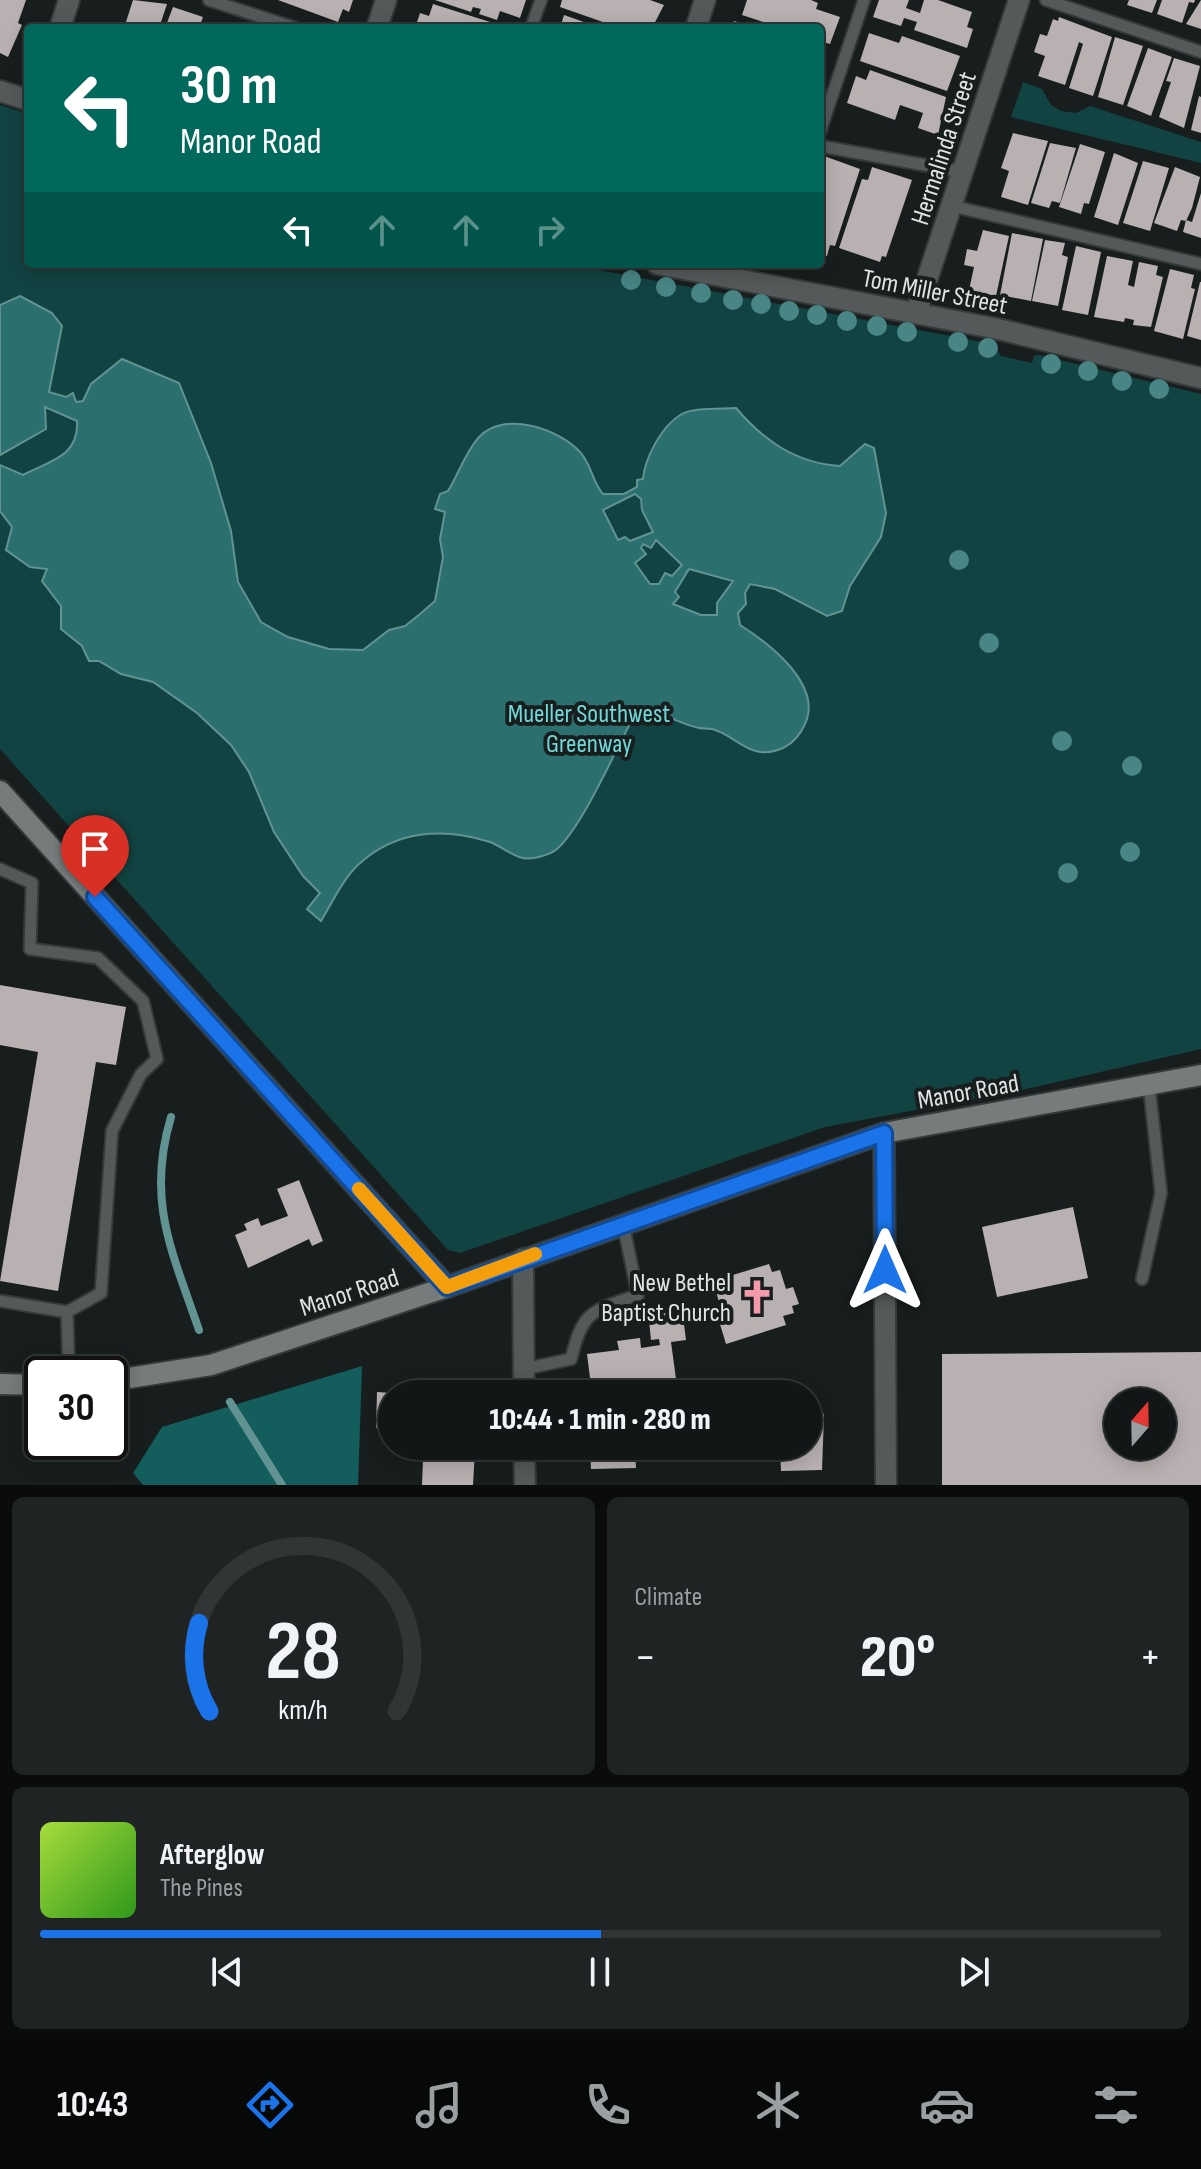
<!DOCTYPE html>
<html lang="en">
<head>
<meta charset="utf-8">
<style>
	:root { --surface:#121616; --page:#1f2323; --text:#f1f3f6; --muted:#9c9fa1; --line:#313535; --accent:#1a73e8 }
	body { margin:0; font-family:"Sofia Sans Condensed",sans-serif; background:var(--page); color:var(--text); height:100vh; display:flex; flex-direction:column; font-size:30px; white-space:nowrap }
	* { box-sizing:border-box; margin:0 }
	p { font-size:26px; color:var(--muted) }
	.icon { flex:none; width:44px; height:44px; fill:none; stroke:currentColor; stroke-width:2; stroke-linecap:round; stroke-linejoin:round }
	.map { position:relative; height:1485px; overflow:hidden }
	.drawer { display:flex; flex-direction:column; gap:12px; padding:12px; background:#0a0c0c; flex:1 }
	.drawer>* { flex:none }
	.hud { position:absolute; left:24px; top:24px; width:800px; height:244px; border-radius:8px; box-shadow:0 4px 20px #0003,0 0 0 2px var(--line); background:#00695c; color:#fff; overflow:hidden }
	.needle { width:52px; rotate:20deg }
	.fabs { position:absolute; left:1104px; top:1388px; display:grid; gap:16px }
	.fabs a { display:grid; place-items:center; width:72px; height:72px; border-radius:50%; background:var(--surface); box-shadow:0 4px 20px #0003,0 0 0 2px var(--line); font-size:40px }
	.speed { position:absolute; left:24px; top:1356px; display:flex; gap:16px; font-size:40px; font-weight:700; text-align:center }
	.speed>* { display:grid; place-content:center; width:104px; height:104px; border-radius:50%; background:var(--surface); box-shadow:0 4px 20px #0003,0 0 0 2px var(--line); line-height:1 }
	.speed .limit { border:4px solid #111; border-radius:12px; background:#fff; color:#111 }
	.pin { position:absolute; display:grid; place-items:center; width:68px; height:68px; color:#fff; margin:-82px -34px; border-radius:50% 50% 50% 0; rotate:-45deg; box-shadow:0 0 8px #0007 }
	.pin .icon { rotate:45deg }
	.me { position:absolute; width:88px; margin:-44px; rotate:0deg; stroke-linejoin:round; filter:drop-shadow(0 0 6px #0008) }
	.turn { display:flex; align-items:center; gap:28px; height:168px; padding:0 24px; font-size:36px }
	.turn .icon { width:104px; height:104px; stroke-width:2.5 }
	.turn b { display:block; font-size:56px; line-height:68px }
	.lanes { display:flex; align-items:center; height:76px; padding:0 24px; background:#0003; justify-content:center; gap:40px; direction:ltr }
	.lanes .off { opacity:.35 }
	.big { font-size:60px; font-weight:800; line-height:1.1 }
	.drawer .tile { flex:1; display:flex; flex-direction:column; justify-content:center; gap:12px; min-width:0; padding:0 28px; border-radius:12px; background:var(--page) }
	.drawer .dial { align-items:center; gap:0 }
	.dial svg { height:208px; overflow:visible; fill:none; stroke:var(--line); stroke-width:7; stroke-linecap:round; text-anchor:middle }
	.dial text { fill:var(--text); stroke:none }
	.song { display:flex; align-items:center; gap:24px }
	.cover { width:96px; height:96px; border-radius:12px; background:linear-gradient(135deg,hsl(80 70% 55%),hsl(110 70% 35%)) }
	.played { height:8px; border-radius:4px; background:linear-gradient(90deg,var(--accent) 50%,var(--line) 50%) }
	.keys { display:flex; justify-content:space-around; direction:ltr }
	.heat { display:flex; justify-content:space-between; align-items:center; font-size:44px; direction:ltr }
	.drawer .tiles { flex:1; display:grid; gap:12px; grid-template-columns:1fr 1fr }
	.tile:last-child { grid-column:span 2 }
	.trip { position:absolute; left:378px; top:1380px; width:444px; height:80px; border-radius:40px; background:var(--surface); box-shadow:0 4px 20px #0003,0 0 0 2px var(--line); font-weight:800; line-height:80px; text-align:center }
	.tab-bar { display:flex; height:128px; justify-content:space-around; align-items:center; background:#070909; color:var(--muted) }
	.tab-bar .icon { width:56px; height:56px }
	.tab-bar .selected { color:var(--accent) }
	.tab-bar b { font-size:36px; color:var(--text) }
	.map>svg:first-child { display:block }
	.green { fill:#114342 }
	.forest { fill:#145d5d }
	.water { fill:#2b706f; stroke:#619392; stroke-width:2; fill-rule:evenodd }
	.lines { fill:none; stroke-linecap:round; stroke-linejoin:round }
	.stream { stroke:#619392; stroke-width:8 }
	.building { fill:#b8b0b1; fill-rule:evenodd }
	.lane-casing { stroke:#343a3a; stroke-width:15 }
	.street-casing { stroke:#343a3a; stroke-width:24 }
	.secondary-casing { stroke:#343a3a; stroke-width:24 }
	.lane { stroke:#555959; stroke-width:11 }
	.street { stroke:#555959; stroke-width:20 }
	.secondary { stroke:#767b7b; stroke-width:20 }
	.tree { fill:#488584 }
	.route-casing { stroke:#114b97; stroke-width:20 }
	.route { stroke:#1a73e8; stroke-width:14 }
	.slow { stroke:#f59e0b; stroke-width:14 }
	.labels { text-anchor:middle; stroke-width:8; stroke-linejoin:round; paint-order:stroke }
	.street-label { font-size:26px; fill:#e0e4e4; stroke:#181e1e }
	.park-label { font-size:26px; fill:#70d9d8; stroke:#181e1e }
	.poi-label { font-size:26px; fill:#e0e4e4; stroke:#181e1e; text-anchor:end }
</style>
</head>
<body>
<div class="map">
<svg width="1201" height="1485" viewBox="0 0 1201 1485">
	<rect width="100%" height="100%" fill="#181e1e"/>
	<path class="green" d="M 1023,82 L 1042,89 L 1051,105 L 1061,111 L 1076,113 L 1090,106 L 1201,142 L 1201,163 L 1011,117 Z
		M 0,105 L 28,114 L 28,264 L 566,264 L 977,341 L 994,345 L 1001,356 L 1032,363 L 1034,356 L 1039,355 L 1201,394 L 1201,1049 L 1022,1090 L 825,1127 L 460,1253 L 448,1250 L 0,749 Z"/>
	<path class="forest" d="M 362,1366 L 358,1485 L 143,1485 L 133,1473 L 162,1427 Z"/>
	<path class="water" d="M 20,296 L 52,313 L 62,326 L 49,392 L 66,397 L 73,393 L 76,402 L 83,401 L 91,384 L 122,359 L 179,383 L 211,463 L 231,531 L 238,582 L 261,622 L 288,637 L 329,649 L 363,650 L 389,630 L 405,626 L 420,614 L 435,601 L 443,557 L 440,539 L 445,512 L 435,509 L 440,494 L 448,491 C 459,473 465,453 479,437 C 504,410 559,429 580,452 C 592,465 592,482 603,494 L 624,494 L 637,487 L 637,480 L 643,479 C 645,458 661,427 680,415 C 692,407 721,409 736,408 C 764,441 796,463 840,466 L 865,444 L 874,448 L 886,513 L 881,537 L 850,586 L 842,611 L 827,616 L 775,589 L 750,584 L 745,593 L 746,604 L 738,613 L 740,625 C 770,644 823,685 805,724 C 801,733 794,742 785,747 C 751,764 737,735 712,729 C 708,728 703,729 699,728 C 678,724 665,711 641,712 L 631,722 C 614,753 582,827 557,849 C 550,855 532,860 523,858 C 512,856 501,846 490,842 C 444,827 395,830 358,865 C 343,879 332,903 321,921 L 307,909 L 320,893 L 303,876 L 274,832 L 249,772 L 231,745 L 197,713 L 153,682 L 121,674 L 99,661 L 89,661 L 82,646 L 61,629 L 61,606 L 42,581 L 47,569 L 30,567 L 6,550 L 12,527 L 0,511 L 0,465 L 23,475 C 49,461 79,457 77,421 L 45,407 L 46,429 L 0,455 L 0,305 ZM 635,494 L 641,499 L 642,510 L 653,532 L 630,541 L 625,537 L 618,540 L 603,510 ZM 656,540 L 682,565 L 672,576 L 665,573 L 659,584 L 650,584 L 635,563 L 646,554 L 641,548 L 643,544 L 651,548 ZM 689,569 L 733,581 L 717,603 L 717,615 L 701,615 L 673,604 L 679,597 L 675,592 Z"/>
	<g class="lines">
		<path class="stream" d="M 171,1117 C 146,1201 172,1251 199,1330
			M 230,1402 L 282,1485"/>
	</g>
	<path class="building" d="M 0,0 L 26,0 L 18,23 L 22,25 L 8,57 L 0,53 Z
		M 133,0 L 167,4 L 159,28 L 124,28 Z
		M 278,0 L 353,0 L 349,12 L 343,9 L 338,22 Z
		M 435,0 L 526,0 L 520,18 L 500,11 L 497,20 L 479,14 L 481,9 L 473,7 L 471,12 Z
		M 562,0 L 650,0 L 664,5 L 652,28 L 620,28 L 560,7 Z
		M 747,0 L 811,0 L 818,3 L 816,9 L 840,17 L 830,44 L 820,41 L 820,28 L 782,28 L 742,15 Z
		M 879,0 L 909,0 L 906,8 L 920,13 L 924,0 L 938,0 L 972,12 L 967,27 L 973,29 L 967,48 L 914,30 L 917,22 L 904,18 L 901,26 L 873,17 Z
		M 1129,0 L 1157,0 L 1152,13 L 1127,5 Z
		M 1162,0 L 1195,0 L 1194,3 L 1189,2 L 1182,23 L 1157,14 Z
		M 1201,0 L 1201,29 L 1186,24 Z
		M 433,4 L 506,27 L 506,28 L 415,28 L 420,13 L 429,16 Z
		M 173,7 L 203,17 L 199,28 L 165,28 Z
		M 564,15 L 601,28 L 550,28 L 552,22 L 561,25 Z
		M 1059,17 L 1112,37 L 1093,96 L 1069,88 L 1083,44 L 1079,42 L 1065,85 L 1038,76 L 1045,56 L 1034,52 L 1040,34 L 1047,36 L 1053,19 L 1058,21 Z
		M 734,21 L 755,27 L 755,28 L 732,28 Z
		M 869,33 L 899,43 L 902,36 L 960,56 L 947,91 L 860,61 Z
		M 1115,37 L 1143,46 L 1123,105 L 1098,97 Z
		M 1148,48 L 1172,57 L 1151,116 L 1127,106 Z
		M 1174,58 L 1200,66 L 1184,128 L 1159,117 L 1171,82 L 1166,81 Z
		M 870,70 L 946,97 L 938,135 L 918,128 L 923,113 L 900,105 L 895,120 L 847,103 L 856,76 L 866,80 Z
		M 1199,96 L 1201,97 L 1201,133 L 1191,130 Z
		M 1013,133 L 1048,141 L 1028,205 L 1001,197 L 1009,171 L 1001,168 Z
		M 1050,143 L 1076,148 L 1060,203 L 1052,201 L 1049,208 L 1031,203 Z
		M 1080,144 L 1105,152 L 1089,204 L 1084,203 L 1081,214 L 1059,207 Z
		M 1114,153 L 1138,163 L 1118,225 L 1094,217 Z
		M 824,156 L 860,169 L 835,246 L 830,245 L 827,256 L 820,254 L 820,167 Z
		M 1143,161 L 1169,168 L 1150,231 L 1123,223 Z
		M 872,167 L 912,180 L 886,257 L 882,256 L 880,262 L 839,248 L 862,179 L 868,180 Z
		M 1175,167 L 1200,177 L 1192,208 L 1186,221 L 1181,220 L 1177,231 L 1154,223 Z
		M 1201,193 L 1201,238 L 1183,232 L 1186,220 L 1192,222 Z
		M 983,230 L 1009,236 L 996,296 L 969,290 L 974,267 L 964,265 L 967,249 L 977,251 Z
		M 1012,233 L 1043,239 L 1031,301 L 1000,295 Z
		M 1045,240 L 1065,243 L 1062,255 L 1068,257 L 1058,306 L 1032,301 Z
		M 1076,246 L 1101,252 L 1088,315 L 1062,310 Z
		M 1107,256 L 1133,261 L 1128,285 L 1134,287 L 1139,262 L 1158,266 L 1156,275 L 1163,277 L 1151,327 L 1133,325 L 1134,320 L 1125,318 L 1124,322 L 1094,317 Z
		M 1170,269 L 1194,275 L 1191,288 L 1195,289 L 1183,339 L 1154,331 Z
		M 1200,282 L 1201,282 L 1201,340 L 1187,336 Z
		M 0,985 L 126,1007 L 116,1065 L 96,1062 L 58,1291 L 0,1281 L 38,1052 L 0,1045 Z
		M 299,1180 L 323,1241 L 312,1246 L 309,1239 L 248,1268 L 235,1235 L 247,1230 L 244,1224 L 258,1218 L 261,1226 L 288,1216 L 277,1189 Z
		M 1073,1207 L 1088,1278 L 997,1297 L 982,1227 Z
		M 769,1264 L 772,1272 L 780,1270 L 786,1289 L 793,1287 L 799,1304 L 792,1306 L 794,1313 L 783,1316 L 786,1325 L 726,1344 L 716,1311 L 721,1309 L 713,1281 Z
		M 682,1309 L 686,1340 L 671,1342 L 678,1394 L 592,1394 L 587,1354 L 619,1350 L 617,1341 L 640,1338 L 641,1348 L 660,1345 L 659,1339 L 651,1340 L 649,1320 L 654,1319 L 653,1312 Z
		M 1201,1352 L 1201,1485 L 942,1485 L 942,1354 ZM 1118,1402 L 1162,1402 L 1162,1446 L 1118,1446 Z
		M 377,1392 L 392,1393 L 392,1429 L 376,1428 Z
		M 808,1408 L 821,1408 L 824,1415 L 822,1470 L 781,1471 L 780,1446 L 808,1446 Z
		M 590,1446 L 635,1446 L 636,1468 L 591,1469 Z
		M 438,1449 L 475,1450 L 473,1485 L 422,1485 L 423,1460 L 415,1460 L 415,1450 L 429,1450 L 429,1460 L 438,1461 Z"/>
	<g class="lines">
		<g class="lane-casing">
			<path id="lane" d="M 209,0 L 295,28
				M 1046,0 L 1201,52
				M 531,28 L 541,0
				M 820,132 L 864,0
				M 820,146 L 963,172
				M 952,206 L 1201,264
				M 0,869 L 32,883 L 30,949 L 98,958 L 143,1001 L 157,1059 L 141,1074 L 112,1131 L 101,1293 L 67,1312
				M 1142,1279 L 1161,1193 L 1149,1085
				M 0,1301 L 67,1312 L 69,1374
				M 524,1369 L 571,1359 C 583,1310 592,1311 638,1295 L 623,1224"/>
		</g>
		<g class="street-casing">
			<path id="street" d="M 60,28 L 69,0
				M 377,28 L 386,0
				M 696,28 L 705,0
				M 0,91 L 28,100
				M 657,264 L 998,329 L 1201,378
				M 916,313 L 1019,0
				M 884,1133 L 886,1485
				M 523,1259 L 524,1394
				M 524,1446 L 525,1485"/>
		</g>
		<g class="secondary-casing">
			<path id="secondary" d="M 0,791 L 447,1287
				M 110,1381 L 211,1365 L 447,1287 L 884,1133 L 1201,1075
				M 0,1384 L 42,1385"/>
		</g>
		<use href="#lane" class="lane"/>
		<use href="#street" class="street"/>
		<use href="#secondary" class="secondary"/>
	</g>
	<g class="tree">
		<circle cx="631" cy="280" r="10"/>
		<circle cx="666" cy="287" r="10"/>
		<circle cx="701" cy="293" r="10"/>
		<circle cx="733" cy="300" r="10"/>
		<circle cx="761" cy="304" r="10"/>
		<circle cx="789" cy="311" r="10"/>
		<circle cx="817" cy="315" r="10"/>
		<circle cx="847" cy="321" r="10"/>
		<circle cx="877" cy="326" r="10"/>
		<circle cx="907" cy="332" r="10"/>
		<circle cx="958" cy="342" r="10"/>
		<circle cx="988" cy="348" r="10"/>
		<circle cx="1051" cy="364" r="10"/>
		<circle cx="1088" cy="371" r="10"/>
		<circle cx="1122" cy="381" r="10"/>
		<circle cx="1159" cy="389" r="10"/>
		<circle cx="959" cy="560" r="10"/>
		<circle cx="989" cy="643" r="10"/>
		<circle cx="1062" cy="741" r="10"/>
		<circle cx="1132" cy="766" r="10"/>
		<circle cx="1130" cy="852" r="10"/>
		<circle cx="1068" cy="873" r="10"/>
	</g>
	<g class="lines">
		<g class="route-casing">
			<path id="route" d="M 95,897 L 447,1287 L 884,1133 L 885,1270"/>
		</g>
		<use href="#route" class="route"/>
		<path class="slow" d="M 359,1189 L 447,1287 L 535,1254"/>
	</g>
	<defs>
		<g id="church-bare" transform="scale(2.76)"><path d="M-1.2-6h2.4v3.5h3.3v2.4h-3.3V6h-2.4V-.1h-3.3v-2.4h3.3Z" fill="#f29aac" stroke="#181e1e" stroke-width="2.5" paint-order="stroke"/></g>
	</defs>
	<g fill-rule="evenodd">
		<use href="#church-bare" x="757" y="1297"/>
	</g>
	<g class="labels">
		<g class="street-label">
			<text transform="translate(943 148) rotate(-72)" y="9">Hermalinda Street</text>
			<text transform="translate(935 291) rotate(11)" y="9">Tom Miller Street</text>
			<text transform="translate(968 1091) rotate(-10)" y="9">Manor Road</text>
			<text transform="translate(349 1292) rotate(-18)" y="9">Manor Road</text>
		</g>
		<g class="park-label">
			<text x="589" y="722">Mueller Southwest<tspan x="589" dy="30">Greenway</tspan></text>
		</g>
		<g class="poi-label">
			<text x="731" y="1291">New Bethel<tspan x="731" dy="30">Baptist Church</tspan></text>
		</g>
	</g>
</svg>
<div class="fabs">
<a><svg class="needle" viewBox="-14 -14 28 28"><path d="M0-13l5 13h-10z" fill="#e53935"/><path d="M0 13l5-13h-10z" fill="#9c9fa1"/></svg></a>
</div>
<div class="speed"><div class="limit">30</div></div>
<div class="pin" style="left:95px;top:897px;background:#d93025"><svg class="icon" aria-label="arrive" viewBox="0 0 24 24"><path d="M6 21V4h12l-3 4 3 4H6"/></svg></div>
<svg class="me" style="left:885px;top:1270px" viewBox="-20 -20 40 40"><path d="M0-17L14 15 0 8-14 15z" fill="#1a73e8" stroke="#fff" stroke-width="4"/></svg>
<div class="trip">10:44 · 1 min · 280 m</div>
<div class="hud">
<div class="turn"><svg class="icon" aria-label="left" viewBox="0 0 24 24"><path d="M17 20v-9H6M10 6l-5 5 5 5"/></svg><div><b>30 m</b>Manor Road</div></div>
<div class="lanes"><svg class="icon" aria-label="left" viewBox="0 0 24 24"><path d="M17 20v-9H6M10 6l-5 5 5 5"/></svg><svg class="icon off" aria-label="ahead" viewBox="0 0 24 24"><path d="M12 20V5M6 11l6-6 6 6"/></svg><svg class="icon off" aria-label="ahead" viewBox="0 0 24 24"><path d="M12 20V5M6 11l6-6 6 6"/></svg><svg class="icon off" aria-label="right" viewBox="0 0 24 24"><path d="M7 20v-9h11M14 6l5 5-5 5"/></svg></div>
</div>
</div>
<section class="drawer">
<div class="tiles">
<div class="tile dial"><svg viewBox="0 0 100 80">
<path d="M14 69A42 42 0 1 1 86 69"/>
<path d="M14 69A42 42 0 0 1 10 35" stroke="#1a73e8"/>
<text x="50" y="56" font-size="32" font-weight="700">28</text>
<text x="50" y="72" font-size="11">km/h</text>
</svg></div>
<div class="tile"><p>Climate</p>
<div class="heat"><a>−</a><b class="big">20°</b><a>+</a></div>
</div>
<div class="tile">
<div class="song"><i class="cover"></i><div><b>Afterglow</b><p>The Pines</p></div></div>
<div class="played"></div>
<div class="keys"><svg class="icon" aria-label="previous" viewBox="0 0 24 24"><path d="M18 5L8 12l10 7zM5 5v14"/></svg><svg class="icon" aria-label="pause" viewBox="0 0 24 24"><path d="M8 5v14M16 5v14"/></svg><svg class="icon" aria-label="next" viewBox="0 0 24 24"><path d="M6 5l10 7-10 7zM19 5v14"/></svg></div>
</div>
</div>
</section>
<nav class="tab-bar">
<b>10:43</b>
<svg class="icon selected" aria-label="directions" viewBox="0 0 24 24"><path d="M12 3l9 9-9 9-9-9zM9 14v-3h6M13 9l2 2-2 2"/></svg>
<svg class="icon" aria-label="music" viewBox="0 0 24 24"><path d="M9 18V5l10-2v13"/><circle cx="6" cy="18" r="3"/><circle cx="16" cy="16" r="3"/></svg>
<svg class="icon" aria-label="phone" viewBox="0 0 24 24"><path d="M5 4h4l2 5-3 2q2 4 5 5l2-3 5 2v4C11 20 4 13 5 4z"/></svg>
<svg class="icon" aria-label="climate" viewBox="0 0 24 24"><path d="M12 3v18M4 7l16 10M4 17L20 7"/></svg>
<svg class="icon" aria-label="car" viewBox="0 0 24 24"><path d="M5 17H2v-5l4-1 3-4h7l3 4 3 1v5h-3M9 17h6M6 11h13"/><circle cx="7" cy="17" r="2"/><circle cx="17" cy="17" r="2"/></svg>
<svg class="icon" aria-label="filters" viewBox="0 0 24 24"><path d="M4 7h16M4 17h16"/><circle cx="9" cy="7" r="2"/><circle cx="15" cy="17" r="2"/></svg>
</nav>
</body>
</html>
